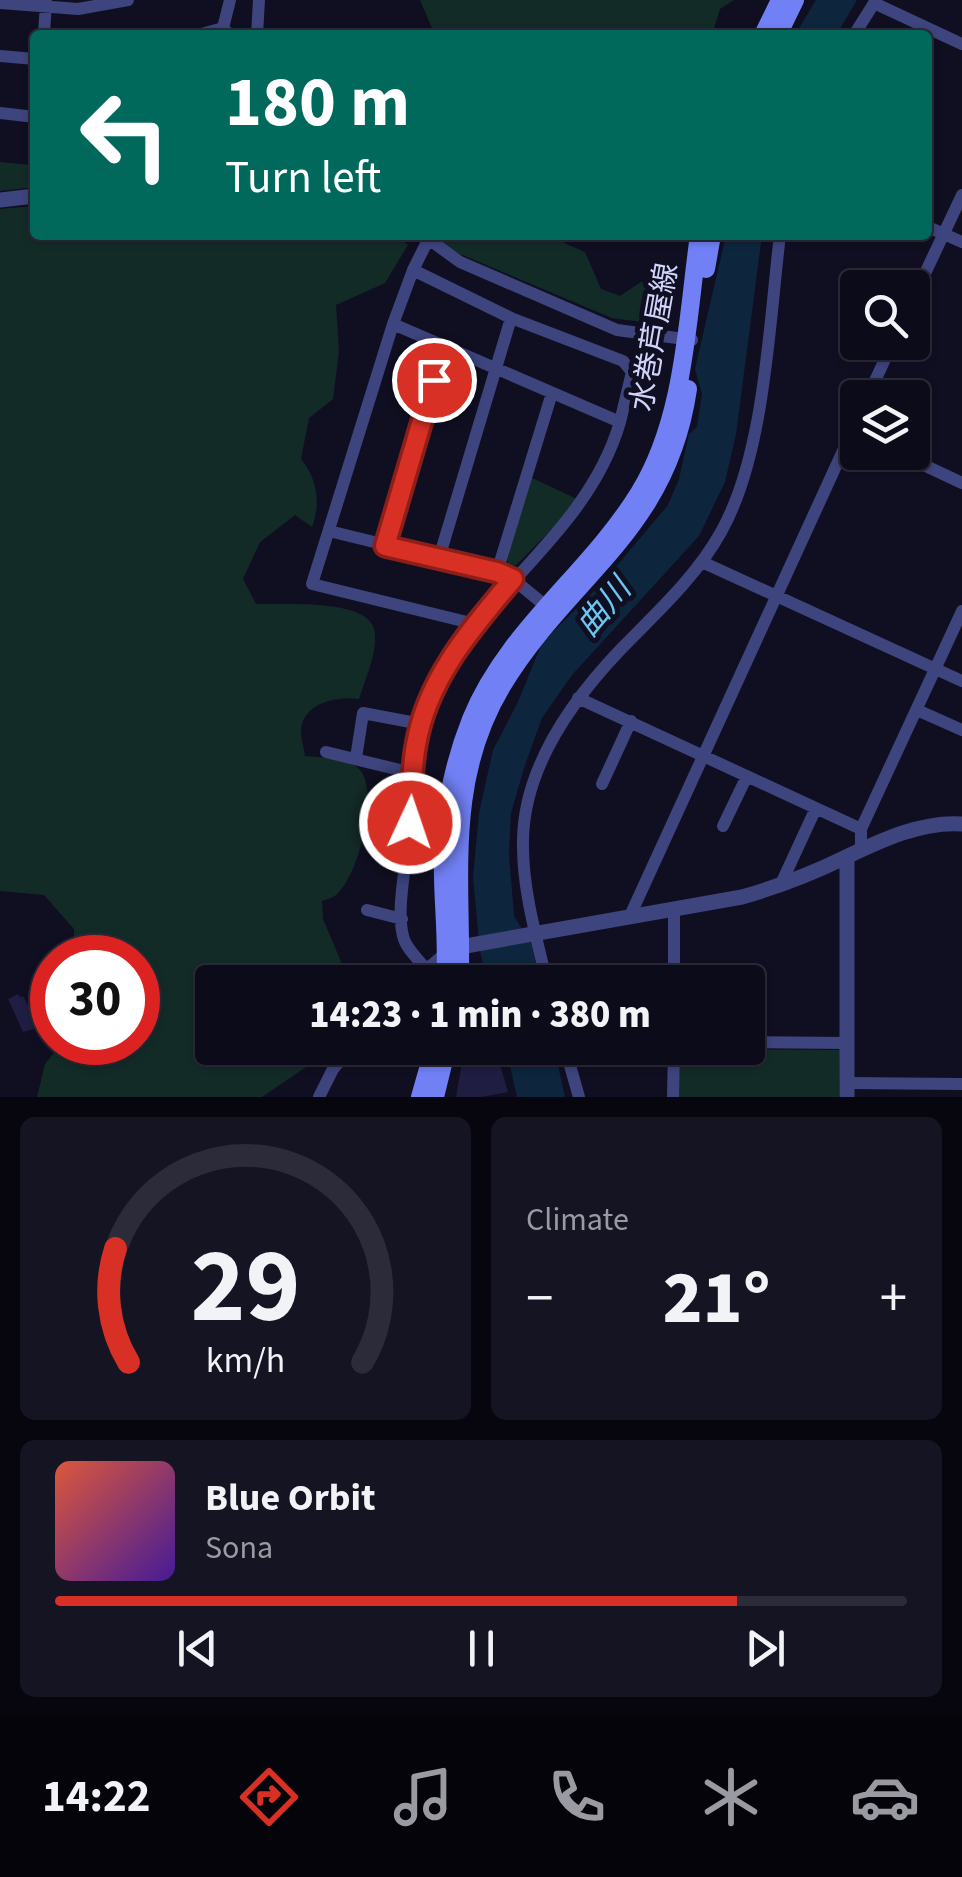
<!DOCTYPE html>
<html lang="en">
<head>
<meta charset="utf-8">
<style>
	:root { --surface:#0c0b1a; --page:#151423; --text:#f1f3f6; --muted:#9a9ba2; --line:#2c2b39; --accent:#d93025 }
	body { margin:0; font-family:"Source Sans 3","Noto Sans JP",sans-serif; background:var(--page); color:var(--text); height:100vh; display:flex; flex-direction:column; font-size:38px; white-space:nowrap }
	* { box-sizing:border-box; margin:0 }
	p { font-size:32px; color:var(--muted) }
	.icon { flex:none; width:55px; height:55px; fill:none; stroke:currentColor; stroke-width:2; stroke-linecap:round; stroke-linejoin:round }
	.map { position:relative; height:1097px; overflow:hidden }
	.details { display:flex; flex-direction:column; gap:20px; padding:20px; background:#07060e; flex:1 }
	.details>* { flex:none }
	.hud { position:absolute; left:30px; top:30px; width:902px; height:210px; border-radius:10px; box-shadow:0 2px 8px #0004,0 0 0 2px var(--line); background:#00695c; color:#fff; overflow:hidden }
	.fabs { position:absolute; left:840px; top:270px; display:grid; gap:20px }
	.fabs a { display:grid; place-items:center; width:90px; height:90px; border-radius:10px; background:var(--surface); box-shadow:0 2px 8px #0004,0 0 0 2px var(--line); font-size:50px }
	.speed { position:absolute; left:30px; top:935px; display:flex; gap:20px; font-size:50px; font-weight:700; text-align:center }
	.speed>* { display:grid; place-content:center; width:130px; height:130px; border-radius:50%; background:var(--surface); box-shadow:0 2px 8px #0004,0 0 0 2px var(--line); line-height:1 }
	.speed .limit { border:15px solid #d22; background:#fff; color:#111 }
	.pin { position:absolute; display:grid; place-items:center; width:85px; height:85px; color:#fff; margin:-42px; border:5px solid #fff; border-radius:50%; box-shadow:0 2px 10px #0007 }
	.me { position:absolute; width:110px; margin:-55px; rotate:3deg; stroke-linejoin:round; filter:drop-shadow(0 0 8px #0008) }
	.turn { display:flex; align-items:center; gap:35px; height:210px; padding:0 30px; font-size:45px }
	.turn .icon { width:130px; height:130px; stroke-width:2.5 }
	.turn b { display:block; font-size:70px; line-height:85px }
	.big { font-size:75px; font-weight:800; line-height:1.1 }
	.details .tile { flex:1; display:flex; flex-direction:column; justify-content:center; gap:15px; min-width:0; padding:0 35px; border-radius:15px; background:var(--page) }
	.details .dial { align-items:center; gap:0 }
	.dial svg { height:260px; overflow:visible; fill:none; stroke:var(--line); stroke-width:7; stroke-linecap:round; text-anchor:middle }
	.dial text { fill:var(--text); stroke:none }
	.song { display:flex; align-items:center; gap:30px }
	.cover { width:120px; height:120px; border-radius:15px; background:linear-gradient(135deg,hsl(10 70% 55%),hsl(260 70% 35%)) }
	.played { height:10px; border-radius:5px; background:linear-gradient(90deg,var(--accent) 80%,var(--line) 80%) }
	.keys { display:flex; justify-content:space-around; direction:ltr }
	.heat { display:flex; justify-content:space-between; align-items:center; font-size:55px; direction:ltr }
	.details .tiles { flex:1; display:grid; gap:20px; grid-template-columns:1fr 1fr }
	.tile:last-child { grid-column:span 2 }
	.trip { position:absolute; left:195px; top:965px; width:570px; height:100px; border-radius:10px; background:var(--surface); box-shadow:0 2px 8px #0004,0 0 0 2px var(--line); font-weight:800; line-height:100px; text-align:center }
	.tab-bar { display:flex; height:160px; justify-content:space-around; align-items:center; background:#05040a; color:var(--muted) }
	.tab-bar .icon { width:70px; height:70px }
	.tab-bar .on { color:var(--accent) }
	.tab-bar b { font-size:45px; color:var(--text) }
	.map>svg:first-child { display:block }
	.green { fill:#132b27 }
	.water { fill:#0d253d }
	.building { fill:#1f1d41 }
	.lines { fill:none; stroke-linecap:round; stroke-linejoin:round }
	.minor { stroke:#3e447d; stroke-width:12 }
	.tertiary { stroke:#3e447d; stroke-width:15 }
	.secondary { stroke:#7180f5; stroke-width:18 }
	.route-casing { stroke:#8d1f18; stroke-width:25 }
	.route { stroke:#d93025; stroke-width:18 }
	.labels { text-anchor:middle; stroke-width:10; stroke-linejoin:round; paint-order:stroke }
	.street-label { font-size:30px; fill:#d3d4fc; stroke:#100f22 }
	.water-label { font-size:32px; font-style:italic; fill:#69c7f4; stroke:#100f22 }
</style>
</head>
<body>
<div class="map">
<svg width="962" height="1097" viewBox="0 0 962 1097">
	<rect width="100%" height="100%" fill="#100f22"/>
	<path class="green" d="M 420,0 L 734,0 L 720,9 L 712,35 L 435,35 Z
		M 32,160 L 35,160 L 35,187 L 0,191 L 0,162 L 31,165 Z
		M 35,206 L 35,235 L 396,235 L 408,245 L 385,283 L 336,305 L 339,351 L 333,399 L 309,418 L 301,459 C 317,478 321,504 312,527 L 295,515 L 260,542 L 243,579 L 256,604 C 283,605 366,598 374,629 C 379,650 365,679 359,699 C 337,696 302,703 301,731 C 301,739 304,748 305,756 C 322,758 346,757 359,769 C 381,791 358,877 336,895 C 332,898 327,899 322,901 L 323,919 L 342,964 L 334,982 L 212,982 L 212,1048 L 334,1048 L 262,1097 L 37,1097 L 45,1064 L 62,1043 L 138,1042 L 138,958 L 74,957 L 74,929 L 44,895 L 0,891 L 0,209 Z
		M 430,235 L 566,235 L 564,243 L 585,252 L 601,289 L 620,296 L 641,282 L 661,285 L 657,324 L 612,318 L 460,254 Z
		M 532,478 L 577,499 L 556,525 L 516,565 L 508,566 L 507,557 Z
		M 677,1049 L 840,1050 L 839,1097 L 677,1097 Z"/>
	<path class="water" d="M 816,0 L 857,0 L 836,35 L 795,35 Z
		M 726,235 L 762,235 L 736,434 L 725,482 L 699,536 L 572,675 L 542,718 L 525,765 L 511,813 L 509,854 L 514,916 L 532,945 L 540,982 L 488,982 L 480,952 L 473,877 L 479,813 L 493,750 L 517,704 L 542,643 L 604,581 L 668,505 L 679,479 L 689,434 L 697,427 L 702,394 L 695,369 Z
		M 506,1048 L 554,1048 L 565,1097 L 517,1097 Z"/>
	<path class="building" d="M 18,994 L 20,997 L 23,996 L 40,1027 L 23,1032 L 8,999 Z
		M 472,1048 L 495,1048 L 508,1092 L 482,1097 L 456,1097 L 464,1051 L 473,1053 Z"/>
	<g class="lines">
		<path class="minor" d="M 0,3 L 78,9 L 128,0
			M 874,3 L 962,44
			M 44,35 L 46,2
			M 198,35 L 223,28
			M 230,35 L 223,28 L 230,0
			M 257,35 L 259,0
			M 854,35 L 876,0
			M 0,56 L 35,59
			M 0,113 L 35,117
			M 928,227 L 962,242
			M 423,235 L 460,262 L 617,330 L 692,340
			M 413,270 L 511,318 L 623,361 L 632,372 L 620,422
			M 912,301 L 962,195
			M 393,324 L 620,422 C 596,505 529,560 475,624 L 312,584 Z
			M 393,324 L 413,270 L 428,240
			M 867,398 L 893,342
			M 896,452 L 962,483
			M 329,531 L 497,572 L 513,579 L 553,612
			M 385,545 L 443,346
			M 439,558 L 511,318
			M 702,562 L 962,681
			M 497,572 L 552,393
			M 578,698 L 861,829
			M 917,710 L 962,730
			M 326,752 L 412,773
			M 356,758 L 363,713 L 421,724
			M 602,784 L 631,721
			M 723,826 L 747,776
			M 861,849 L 861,829 L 962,611
			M 780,886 L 816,808
			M 367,910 L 402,919
			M 629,918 L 858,418
			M 425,968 C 418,959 405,947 403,936 C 397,911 404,876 407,851 C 416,759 412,700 475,624
			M 674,972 L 727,971
			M 411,982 L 447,952
			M 547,982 C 536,936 522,888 523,840 C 524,766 573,699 622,648 C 657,612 696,577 721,532 C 765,454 769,324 780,235
			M 674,982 L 674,909
			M 748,1042 L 848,1043
			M 565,1048 L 579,1097
			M 847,1083 L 962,1084
			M 319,1097 L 333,1069 L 351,1048
			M 673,1097 L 674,1048"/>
		<path class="tertiary" d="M 0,200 L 35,196
			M 847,857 L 847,1097
			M 460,947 L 742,897 C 777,887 811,874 844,858 C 880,841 921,821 962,824"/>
		<path class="secondary" d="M 763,35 L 780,0
			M 778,35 L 795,0
			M 706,269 L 712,235
			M 445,982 C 449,932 439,881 444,830 C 448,793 457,754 471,719 C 507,630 589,574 639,493 C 685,419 687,319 699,235
			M 460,982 C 462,879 445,781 502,686 C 570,574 667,533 688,389
			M 420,1097 L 434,1048
			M 435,1097 L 447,1048"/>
	</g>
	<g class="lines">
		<g class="route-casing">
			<path id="route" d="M 410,823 C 412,797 411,771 416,745 C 427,679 471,629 513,579 L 497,572 L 385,546 L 434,380"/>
		</g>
		<use href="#route" class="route"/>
	</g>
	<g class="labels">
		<g class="street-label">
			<text transform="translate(654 337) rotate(-80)" y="10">水巻芦屋線</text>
		</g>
		<g class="water-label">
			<text transform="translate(603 607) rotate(-50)" y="11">曲川</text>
		</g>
	</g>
</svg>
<div class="fabs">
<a><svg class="icon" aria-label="search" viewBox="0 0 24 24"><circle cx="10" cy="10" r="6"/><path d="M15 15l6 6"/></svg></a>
<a><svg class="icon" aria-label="layers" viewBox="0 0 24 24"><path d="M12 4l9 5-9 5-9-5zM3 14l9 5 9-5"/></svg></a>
</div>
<div class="speed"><div class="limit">30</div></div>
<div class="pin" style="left:434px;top:380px;background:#d93025"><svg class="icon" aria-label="arrive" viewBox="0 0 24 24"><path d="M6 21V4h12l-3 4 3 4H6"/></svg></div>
<svg class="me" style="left:410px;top:823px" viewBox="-20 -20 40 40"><circle r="17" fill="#d93025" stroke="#fff" stroke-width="3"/><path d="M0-11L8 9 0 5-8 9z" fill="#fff"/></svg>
<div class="trip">14:23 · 1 min · 380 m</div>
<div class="hud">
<div class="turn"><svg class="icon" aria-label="left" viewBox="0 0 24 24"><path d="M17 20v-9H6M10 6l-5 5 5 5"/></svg><div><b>180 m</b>Turn left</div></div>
</div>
</div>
<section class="details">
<div class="tiles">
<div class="tile dial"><svg viewBox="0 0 100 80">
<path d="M14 69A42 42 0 1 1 86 69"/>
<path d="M14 69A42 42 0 0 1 10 34" stroke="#d93025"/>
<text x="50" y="56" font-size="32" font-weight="700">29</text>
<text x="50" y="72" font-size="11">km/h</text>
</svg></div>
<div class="tile"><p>Climate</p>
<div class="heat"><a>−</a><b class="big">21°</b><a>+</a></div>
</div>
<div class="tile">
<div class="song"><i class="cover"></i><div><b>Blue Orbit</b><p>Sona</p></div></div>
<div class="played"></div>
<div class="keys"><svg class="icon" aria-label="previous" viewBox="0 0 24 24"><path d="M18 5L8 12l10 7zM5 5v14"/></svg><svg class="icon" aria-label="pause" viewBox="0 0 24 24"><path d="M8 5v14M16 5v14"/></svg><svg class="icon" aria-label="next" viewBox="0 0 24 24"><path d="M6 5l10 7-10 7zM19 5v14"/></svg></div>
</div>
</div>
</section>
<nav class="tab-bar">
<b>14:22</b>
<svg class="icon on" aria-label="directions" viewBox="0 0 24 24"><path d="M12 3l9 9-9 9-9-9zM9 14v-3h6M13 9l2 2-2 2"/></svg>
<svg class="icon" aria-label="music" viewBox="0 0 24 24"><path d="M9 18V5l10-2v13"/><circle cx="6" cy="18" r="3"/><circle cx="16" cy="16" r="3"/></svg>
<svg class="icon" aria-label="phone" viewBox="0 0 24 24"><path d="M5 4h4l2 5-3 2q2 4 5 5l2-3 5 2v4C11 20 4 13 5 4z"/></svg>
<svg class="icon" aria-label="climate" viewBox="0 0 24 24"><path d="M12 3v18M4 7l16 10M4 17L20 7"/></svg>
<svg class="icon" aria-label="car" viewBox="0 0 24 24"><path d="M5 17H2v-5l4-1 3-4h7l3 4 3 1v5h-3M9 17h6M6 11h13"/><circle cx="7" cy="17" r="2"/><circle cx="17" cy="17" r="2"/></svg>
</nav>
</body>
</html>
